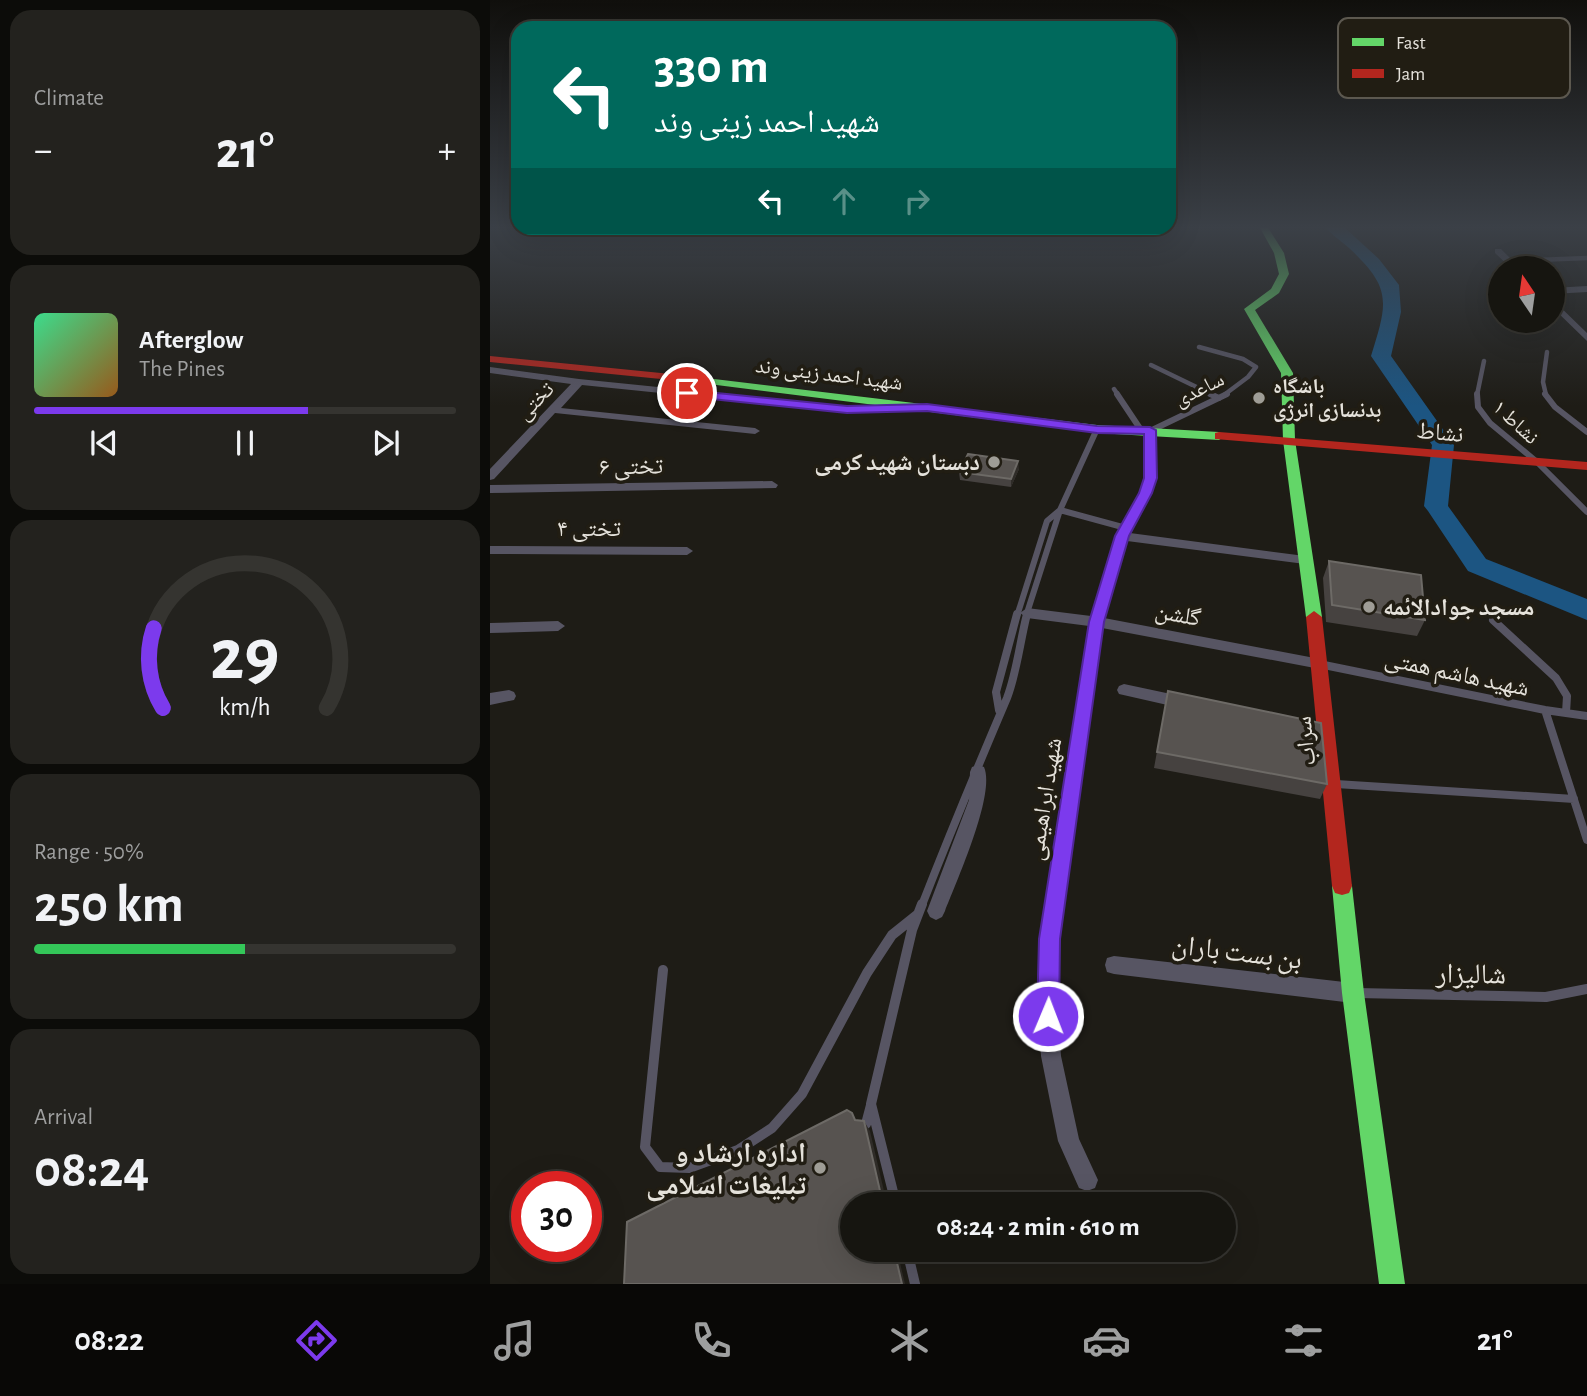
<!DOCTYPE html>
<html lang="en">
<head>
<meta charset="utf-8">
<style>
	:root { --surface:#161510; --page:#23221e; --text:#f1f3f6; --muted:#9e9f9f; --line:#353430; --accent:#7c3aed }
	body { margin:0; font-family:"Alegreya Sans","Noto Naskh Arabic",sans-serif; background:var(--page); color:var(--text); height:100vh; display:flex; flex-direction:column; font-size:26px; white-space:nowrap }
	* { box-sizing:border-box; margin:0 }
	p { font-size:23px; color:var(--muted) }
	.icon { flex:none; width:38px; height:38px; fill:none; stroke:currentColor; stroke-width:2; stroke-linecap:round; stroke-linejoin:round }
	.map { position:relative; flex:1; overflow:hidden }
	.sheet { display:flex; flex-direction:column; gap:10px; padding:10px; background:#0c0c09; width:490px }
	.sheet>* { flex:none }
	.guide { position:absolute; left:21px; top:21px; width:665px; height:214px; border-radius:21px; box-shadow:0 7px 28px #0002,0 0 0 2px var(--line); background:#00695c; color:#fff; overflow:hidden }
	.needle { width:46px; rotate:347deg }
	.buttons { position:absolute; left:998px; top:256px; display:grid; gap:14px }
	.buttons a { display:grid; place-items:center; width:77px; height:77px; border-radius:50%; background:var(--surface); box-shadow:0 7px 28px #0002,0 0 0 2px var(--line); font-size:35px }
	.speed { position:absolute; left:21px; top:1171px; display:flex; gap:14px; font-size:35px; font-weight:700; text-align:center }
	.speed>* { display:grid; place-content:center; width:91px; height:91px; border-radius:50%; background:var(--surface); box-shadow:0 7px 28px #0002,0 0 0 2px var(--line); line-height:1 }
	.speed .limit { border:10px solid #d22; background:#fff; color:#111 }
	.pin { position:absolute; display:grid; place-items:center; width:60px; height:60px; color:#fff; margin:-30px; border:4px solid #fff; border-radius:50%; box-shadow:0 2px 7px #0007 }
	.me { position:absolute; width:77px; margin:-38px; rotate:1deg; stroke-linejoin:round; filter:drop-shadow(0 0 5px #0008) }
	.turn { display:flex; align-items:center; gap:24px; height:147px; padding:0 28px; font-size:32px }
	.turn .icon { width:91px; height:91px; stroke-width:2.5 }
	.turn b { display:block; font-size:49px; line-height:60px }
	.lanes { display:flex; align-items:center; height:66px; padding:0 28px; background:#0003; justify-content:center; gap:35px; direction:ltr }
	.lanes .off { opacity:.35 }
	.big { font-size:52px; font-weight:700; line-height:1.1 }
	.sheet .card { flex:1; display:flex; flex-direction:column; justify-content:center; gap:10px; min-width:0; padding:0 24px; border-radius:21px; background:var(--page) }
	.sheet .dial { align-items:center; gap:0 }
	.dial svg { height:182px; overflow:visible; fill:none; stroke:var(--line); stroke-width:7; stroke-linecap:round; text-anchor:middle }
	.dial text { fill:var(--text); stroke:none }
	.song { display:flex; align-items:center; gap:21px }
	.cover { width:84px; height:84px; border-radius:10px; background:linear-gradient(135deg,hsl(150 70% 55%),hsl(30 70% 35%)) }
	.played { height:7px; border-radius:4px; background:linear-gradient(90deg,var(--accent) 65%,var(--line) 65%) }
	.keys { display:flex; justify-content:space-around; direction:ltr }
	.heat { display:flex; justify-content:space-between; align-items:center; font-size:38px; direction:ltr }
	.charge { height:10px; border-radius:5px; background:linear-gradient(90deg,#34c759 50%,var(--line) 0) }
	.trip { position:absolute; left:350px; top:1192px; width:396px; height:70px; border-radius:35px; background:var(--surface); box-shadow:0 7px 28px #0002,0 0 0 2px var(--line); font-weight:700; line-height:70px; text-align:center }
	.dock { display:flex; height:112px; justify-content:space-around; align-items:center; background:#090806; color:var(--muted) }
	.dock .icon { width:49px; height:49px }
	.dock .current { color:var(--accent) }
	.dock b { font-size:32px; color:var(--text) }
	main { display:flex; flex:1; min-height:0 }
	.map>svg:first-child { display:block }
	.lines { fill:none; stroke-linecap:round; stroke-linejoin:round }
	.river { fill:#1c5582; fill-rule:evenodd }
	.lane-far3 { stroke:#575563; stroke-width:4.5 }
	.lane-far2 { stroke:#575563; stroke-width:6 }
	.lane-far1 { stroke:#575563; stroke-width:8 }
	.lane { stroke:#575563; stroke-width:10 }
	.street { fill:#575563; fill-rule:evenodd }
	.fast { fill:#63d668; fill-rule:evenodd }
	.jam { fill:#b3261e; fill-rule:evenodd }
	.wall { fill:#464240 }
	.shaded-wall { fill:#2f2c28 }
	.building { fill:#575350; stroke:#6d6a66; stroke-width:2 }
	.route { fill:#7c3aed; stroke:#51269a; stroke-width:2 }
	.poi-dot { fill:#9f9d96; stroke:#211d13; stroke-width:2.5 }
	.labels { text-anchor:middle; stroke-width:7; stroke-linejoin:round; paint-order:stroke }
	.far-street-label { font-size:21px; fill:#e5e2db; stroke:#211d13 }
	.far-poi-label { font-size:21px; font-weight:bold; fill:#e5e2db; stroke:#211d13; text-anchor:start }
	.street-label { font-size:24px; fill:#e5e2db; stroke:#211d13 }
	.poi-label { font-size:24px; font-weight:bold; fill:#e5e2db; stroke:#211d13; text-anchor:end }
	.near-street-label { font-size:28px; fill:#e5e2db; stroke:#211d13 }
	.near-poi-label { font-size:28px; font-weight:bold; fill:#e5e2db; stroke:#211d13; text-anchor:end }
	.key { fill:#211d13; stroke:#5c584f; stroke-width:2 }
	.key-label { font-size:19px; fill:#e5e2db }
</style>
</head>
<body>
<main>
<section class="sheet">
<div class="card"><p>Climate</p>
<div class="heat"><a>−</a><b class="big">21°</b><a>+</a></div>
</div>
<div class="card">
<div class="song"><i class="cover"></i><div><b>Afterglow</b><p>The Pines</p></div></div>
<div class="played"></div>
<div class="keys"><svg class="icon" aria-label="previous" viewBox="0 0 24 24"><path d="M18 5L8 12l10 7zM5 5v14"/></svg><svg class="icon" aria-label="pause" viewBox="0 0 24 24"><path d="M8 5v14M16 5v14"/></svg><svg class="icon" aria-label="next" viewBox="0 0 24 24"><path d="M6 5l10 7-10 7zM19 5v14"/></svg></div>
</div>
<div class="card dial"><svg viewBox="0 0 100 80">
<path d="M14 69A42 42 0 1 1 86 69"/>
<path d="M14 69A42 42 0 0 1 10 34" stroke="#7c3aed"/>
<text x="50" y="56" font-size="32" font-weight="700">29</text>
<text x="50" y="72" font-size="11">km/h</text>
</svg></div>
<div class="card"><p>Range · 50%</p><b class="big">250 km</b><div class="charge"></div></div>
<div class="card"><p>Arrival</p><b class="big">08:24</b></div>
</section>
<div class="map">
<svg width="1097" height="1284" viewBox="0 0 1097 1284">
	<rect width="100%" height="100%" fill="#1e1c16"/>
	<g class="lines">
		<path class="river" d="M 834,226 L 854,227 L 889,259 L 909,285 L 911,312 L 901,356 L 964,445 L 958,506 L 996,559 L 1097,599 L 1097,620 L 978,571 L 938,511 L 934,506 L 942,445 L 881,356 C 898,302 902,288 859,248 C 851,241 841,234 834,226 Z"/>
		<path class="lane-far3" d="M 1018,261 L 1097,258
			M 709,347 L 753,359 L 766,367 L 758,377 L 734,395
			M 661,365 L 723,395
			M 624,389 L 628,395
			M 987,395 L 994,361
			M 1056,395 L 1053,382 L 1057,352"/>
		<path class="lane-far2" d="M 627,394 L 651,430
			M 720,394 L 729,398
			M 987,394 L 988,407 L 1000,423 L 1047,462 L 1097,512
			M 1055,394 L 1065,407 L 1097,432
			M 660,431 L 737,394
			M 527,616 L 557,521 L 570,510 L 636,528
			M 536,616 L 570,510 L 607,429"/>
		<path class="lane-far1" d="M 1003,620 L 1066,678 L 1077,696 L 1076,713
			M 834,665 L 1055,710 L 1097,716
			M 509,710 L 506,692 L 527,614
			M 1055,710 L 1097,840
			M 846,784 L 1084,799
			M 432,905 C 459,836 488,766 517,698 C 527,672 530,641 537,614"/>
		<path class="lane" d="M 173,970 L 155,1147 L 170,1167 L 199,1168 L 248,1150 L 282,1128 L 312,1094 L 377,973 L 402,935 L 427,915
			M 867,993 L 1056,997 L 1097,989
			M 376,1124 L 381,1105
			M 406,1204 L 381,1104 L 422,930 L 432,904
			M 417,1250 L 425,1284"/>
		<path class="street" d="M 1005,249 L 1011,249 L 1030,268 L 1021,268 L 1005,253 Z
			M 1097,286 L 1097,292 L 1062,294 L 1062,288 Z
			M 1062,299 L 1097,333 L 1097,341 L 1062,307 Z
			M 0,367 L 89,379 L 357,406 L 429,405 L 434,408 L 429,411 L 357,412 L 92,385 L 71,408 L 265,428 L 270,431 L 265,434 L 65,413 L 4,479 L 0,480 L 0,469 L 81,384 L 0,373 Z
			M 660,428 L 665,431 L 667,478 L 662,493 L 640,533 L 815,556 L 821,560 L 815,564 L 637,541 L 614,618 L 830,659 L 835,660 L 837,664 L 835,668 L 830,669 L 612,628 L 569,939 L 568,1016 L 571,1056 L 589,1139 L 608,1180 L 605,1188 L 597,1191 L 589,1188 L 568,1141 L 551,1056 L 548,1016 L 551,939 L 599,626 L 537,618 L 530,613 L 537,608 L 601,616 L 626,536 L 650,493 L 655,478 L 655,431 Z
			M 282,481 L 288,485 L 286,488 L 0,493 L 0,485 Z
			M 0,546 L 197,547 L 203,551 L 197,555 L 0,554 Z
			M 68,621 L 75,626 L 68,631 L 0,633 L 0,623 Z
			M 634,684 L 695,697 L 700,699 L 702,703 L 700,707 L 695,709 L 629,694 L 627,690 L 629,686 Z
			M 19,690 L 24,692 L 26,696 L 24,700 L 0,705 L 0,693 Z
			M 488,765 L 494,767 C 506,794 466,882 455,911 L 452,917 L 446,920 L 440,917 L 437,911 L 479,800 L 480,772 L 482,767 Z
			M 624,956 L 863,983 L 870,986 L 873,993 L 870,1000 L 863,1003 L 624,974 L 617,972 L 615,965 L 617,958 Z"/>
		<path class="fast" d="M 769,226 L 777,226 L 794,253 L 799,274 L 789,293 L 765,310 L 803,373 L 805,440 L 832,617 L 824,623 L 816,617 L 793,440 L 791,373 L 754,309 L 781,289 L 789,274 L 784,253 Z
			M 191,375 L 607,425 L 729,432 L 735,436 L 729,440 L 607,433 L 187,380 L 185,378 Z
			M 852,877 L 859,879 L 862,886 L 874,993 L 915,1284 L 889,1284 L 852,993 L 842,886 L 845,879 Z"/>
		<path class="jam" d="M 0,356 L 191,375 L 197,378 L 191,381 L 0,362 Z
			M 729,432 L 1097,462 L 1097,470 L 725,439 L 725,433 Z
			M 824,611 L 832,617 L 862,886 L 859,893 L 852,895 L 845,893 L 842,886 L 816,617 Z"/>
	</g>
	<path class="wall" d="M 529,469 L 521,487 L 470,480 L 469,472 Z
		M 839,561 L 935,620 L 927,636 L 836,622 L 833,578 Z
		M 678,691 L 837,784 L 830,799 L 664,768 Z"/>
	<path class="shaded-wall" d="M 528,461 L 529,469 L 521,487 L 521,479 Z
		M 374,1121 L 380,1131 L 397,1204 L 393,1204 Z
		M 404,1250 L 407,1250 L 415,1284 L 412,1284 Z"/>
	<path class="building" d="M 478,454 L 528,461 L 521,479 L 469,472 Z
		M 839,561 L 931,575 L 935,620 L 842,605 Z
		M 678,691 L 831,723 L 837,784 L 667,752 Z
		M 357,1110 L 362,1113 L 365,1120 L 374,1121 L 393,1204 L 362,1204 L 362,1250 L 404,1250 L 412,1284 L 134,1284 L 137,1222 Z"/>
	<linearGradient id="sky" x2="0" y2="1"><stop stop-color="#100f0c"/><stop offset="0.56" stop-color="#3b4047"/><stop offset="1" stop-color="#3b4047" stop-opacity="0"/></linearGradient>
	<rect width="1097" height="406" fill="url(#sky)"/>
	<path class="route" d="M 197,390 L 357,406 L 437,404 L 607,426 L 660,427 L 666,430 L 667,478 L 662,493 L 639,536 L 614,622 L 570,939 L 569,1016 L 566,1024 L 558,1027 L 550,1024 L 547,1016 L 549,939 L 599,622 L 625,536 L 649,493 L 654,478 L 654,434 L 607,433 L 437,411 L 357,413 L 193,396 L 191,393 Z"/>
	<g class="poi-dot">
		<circle cx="769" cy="398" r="7"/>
		<circle cx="504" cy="462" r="7"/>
		<circle cx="879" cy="607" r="7"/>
		<circle cx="330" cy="1168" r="7"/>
	</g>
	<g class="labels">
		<g class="far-street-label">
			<text transform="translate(339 374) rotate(7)" y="7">شهید احمد زینی وند</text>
			<text transform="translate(709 389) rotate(-26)" y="7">ساعدی</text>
			<text transform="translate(45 401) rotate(-46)" y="7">تختی</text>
			<text transform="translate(1026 422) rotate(43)" y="7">نشاط ۱</text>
		</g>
		<g class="far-poi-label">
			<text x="783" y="393">باشگاه<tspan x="783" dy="24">بدنسازی انرژی</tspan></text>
		</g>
		<g class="street-label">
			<text transform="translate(950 432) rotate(5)" y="8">نشاط</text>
			<text transform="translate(141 466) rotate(-1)" y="8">تختی ۶</text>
			<text x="99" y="536">تختی ۴</text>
			<text transform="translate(688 614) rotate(11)" y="8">گلشن</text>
			<text transform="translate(967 673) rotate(12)" y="8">شهید هاشم همتی</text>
			<text transform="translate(815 741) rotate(-96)" y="8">سراب</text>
			<text transform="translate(554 799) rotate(-81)" y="8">شهید ابراهیمی</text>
		</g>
		<g class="poi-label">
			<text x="490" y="470">دبستان شهید کرمی</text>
			<text x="893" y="615" text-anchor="start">مسجد جوادالائمه</text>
		</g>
		<g class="near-street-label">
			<text transform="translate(747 951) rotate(7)" y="10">بن بست باران</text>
			<text transform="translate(981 973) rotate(1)" y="10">شالیزار</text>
		</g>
		<g class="near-poi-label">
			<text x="316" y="1162">اداره ارشاد و<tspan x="316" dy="32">تبلیغات اسلامی</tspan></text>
		</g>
	</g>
	<rect x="848" y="18" width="232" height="80" rx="10" class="key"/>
	<rect x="862" y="38" width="32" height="8" fill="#63d668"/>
	<rect x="862" y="69" width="32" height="9" fill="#b3261e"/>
	<g class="key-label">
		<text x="906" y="49">Fast</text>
		<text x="906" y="80">Jam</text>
	</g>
</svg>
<div class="buttons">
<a><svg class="needle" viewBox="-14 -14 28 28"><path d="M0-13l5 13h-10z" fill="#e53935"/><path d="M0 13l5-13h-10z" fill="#9e9f9f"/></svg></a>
</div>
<div class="speed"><div class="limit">30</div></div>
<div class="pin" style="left:197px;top:393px;background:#d93025"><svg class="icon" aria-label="arrive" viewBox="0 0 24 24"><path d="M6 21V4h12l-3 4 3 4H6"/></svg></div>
<svg class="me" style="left:558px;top:1016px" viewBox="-20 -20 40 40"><circle r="17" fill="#7c3aed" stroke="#fff" stroke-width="3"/><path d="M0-11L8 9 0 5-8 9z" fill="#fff"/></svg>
<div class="trip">08:24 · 2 min · 610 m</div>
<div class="guide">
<div class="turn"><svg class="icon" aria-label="left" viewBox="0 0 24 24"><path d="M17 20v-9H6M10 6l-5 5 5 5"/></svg><div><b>330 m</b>شهید احمد زینی وند</div></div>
<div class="lanes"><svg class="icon" aria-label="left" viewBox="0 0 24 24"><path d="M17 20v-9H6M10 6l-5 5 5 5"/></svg><svg class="icon off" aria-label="ahead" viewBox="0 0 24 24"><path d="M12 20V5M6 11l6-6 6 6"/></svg><svg class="icon off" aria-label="right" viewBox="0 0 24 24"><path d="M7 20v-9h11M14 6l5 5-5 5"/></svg></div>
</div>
</div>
</main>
<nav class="dock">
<b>08:22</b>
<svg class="icon current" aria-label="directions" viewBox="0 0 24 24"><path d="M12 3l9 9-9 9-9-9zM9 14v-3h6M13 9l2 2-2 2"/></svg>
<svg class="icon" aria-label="music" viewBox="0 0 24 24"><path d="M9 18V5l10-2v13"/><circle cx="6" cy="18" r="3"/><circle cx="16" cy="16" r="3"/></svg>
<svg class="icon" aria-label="phone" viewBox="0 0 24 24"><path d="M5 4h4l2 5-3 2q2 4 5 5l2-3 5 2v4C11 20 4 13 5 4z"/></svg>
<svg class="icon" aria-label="climate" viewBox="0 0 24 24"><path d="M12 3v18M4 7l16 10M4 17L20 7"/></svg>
<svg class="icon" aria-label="car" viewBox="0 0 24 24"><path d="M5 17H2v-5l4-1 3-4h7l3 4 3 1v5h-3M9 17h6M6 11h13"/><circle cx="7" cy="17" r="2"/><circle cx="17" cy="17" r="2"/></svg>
<svg class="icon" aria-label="filters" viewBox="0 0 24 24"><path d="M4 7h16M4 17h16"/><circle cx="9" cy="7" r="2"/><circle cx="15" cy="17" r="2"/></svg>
<b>21°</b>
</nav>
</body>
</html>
